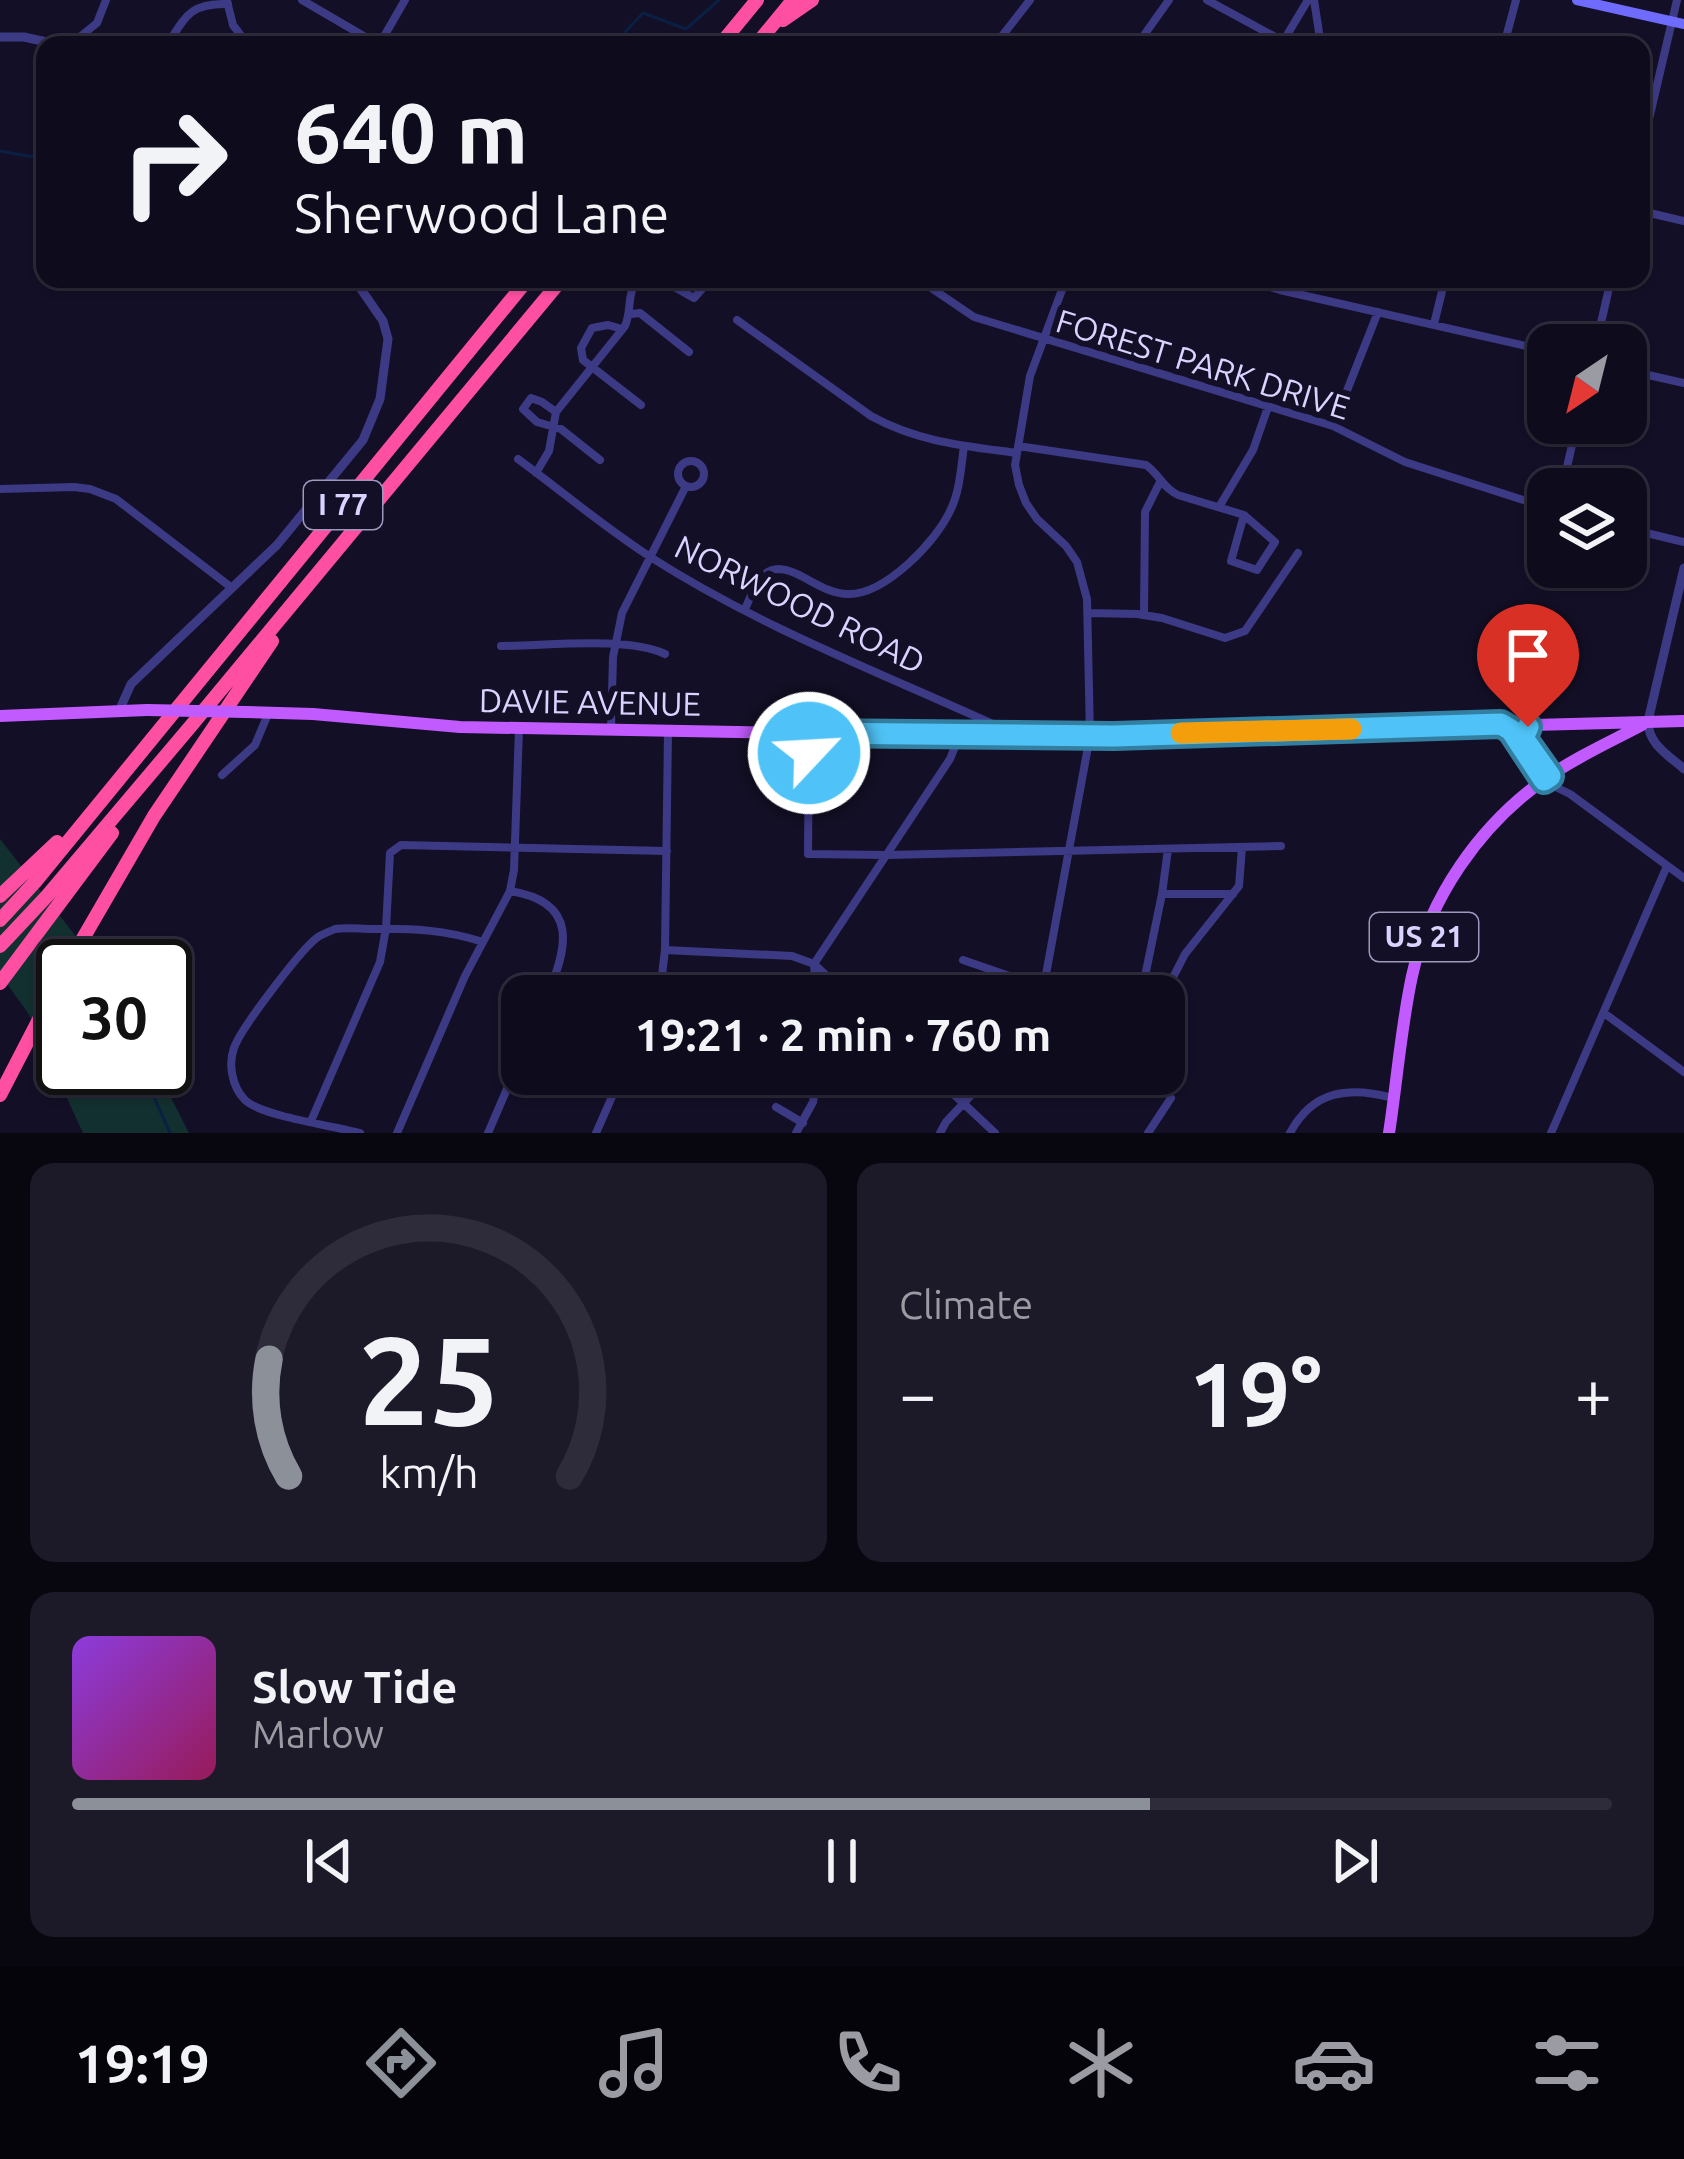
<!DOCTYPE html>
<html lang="en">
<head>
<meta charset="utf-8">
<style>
	:root { --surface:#0e0b1c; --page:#1c1929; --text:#f1f3f6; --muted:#9b9ba3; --line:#2e2b3b; --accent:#8c9099 }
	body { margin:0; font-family:Ubuntu,sans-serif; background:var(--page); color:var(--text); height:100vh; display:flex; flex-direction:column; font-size:45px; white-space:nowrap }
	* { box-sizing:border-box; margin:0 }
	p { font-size:39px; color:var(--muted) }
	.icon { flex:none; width:66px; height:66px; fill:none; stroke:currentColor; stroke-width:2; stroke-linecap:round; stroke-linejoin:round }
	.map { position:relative; height:1133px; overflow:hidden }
	.side { display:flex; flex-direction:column; gap:30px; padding:30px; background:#08060f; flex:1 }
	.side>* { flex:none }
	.guide { position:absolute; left:36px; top:36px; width:1614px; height:252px; border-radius:24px; box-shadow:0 3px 9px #0004,0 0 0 3px var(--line); background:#0e0b1c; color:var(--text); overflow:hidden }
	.needle { width:78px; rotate:215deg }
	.buttons { position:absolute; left:1527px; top:324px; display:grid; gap:24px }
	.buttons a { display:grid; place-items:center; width:120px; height:120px; border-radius:24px; background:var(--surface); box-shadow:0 3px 9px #0004,0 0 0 3px var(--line); font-size:60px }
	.speed { position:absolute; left:36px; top:939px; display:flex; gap:24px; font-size:60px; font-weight:700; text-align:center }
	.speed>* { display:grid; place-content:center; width:156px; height:156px; border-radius:50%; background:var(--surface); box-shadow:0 3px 9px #0004,0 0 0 3px var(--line); line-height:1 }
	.speed .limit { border:6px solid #111; border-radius:18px; background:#fff; color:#111 }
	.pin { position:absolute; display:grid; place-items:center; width:102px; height:102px; color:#fff; margin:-123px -51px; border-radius:50% 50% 50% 0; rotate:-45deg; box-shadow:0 0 12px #0007 }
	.pin .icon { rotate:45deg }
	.me { position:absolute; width:132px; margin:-66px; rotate:65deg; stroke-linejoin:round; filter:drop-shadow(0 0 9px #0008) }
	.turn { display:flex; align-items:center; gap:42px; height:252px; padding:0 60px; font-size:54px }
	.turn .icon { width:156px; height:156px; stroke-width:2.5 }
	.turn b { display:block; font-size:84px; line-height:102px }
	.big { font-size:90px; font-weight:700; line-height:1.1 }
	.side .widget { flex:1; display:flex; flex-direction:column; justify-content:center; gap:18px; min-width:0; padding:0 42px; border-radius:24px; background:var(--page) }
	.side .dial { align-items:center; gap:0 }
	.dial svg { height:312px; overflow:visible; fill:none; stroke:var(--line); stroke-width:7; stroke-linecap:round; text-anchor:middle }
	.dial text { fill:var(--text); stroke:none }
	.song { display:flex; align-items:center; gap:36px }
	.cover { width:144px; height:144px; border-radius:18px; background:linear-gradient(135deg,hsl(270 70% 55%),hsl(330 70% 35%)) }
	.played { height:12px; border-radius:6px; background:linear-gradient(90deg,var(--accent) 70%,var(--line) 70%) }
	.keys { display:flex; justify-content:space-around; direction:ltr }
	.heat { display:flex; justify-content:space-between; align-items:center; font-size:66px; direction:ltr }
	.side .tiles { flex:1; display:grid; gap:30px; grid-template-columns:1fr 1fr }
	.widget:last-child { grid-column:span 2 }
	.trip { position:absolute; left:501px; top:975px; width:684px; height:120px; border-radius:24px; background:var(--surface); box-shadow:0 3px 9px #0004,0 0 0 3px var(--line); font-weight:700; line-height:120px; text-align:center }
	.tab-bar { display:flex; height:192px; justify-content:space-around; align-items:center; background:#06040b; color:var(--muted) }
	.tab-bar .icon { width:84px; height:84px }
	.tab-bar .selected { color:var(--accent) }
	.tab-bar b { font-size:54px; color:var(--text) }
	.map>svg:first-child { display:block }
	.park { fill:#12302f }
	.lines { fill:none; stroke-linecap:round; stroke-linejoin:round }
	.stream { stroke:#0a1f44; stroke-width:3 }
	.minor { stroke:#3d3a85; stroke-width:8 }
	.tertiary { stroke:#3d3a85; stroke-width:9 }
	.secondary { stroke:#6f6bff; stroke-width:10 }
	.primary { stroke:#c25bff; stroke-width:12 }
	.motorway { stroke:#ff4fa3; stroke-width:14 }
	.primary-bridge { stroke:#c25bff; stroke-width:12 }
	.route-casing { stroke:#337fa1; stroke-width:30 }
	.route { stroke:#4fc3f7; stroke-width:21 }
	.slow { stroke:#f59e0b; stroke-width:21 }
	.labels { text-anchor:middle; stroke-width:12; stroke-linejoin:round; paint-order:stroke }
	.shield { fill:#130f26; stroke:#9e99be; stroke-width:3 }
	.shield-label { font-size:30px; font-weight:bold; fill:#d9d4ff }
	.street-label { font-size:33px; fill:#d9d4ff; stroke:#130f26 }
</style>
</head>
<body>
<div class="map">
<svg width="1684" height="1133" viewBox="0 0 1684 1133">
	<rect width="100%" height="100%" fill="#130f26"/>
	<path class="park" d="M 0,839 L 99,966 L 63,966 L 63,1068 L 156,1068 L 189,1133 L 83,1133 L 28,1013 L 0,974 Z"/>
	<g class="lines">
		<path class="stream" d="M 613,45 L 643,13 L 686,29 L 719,0
			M 0,151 L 45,159
			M 39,942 L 58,968
			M 141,1068 L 170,1133"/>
		<path class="minor" d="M 302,0 L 379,45 L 405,0
			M 1207,0 L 1290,45
			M 1314,0 L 1321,45
			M 227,1 L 233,25 L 248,45
			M 78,45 L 81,36 L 97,23 L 106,0
			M 167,45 C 186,16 190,3 228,4
			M 995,45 L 1030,0
			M 1137,45 L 1169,0
			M 1281,45 L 1308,0
			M 1504,45 L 1516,0
			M 1641,153 L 1677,0
			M 1641,211 L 1684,221
			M 660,279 L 694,298 L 702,289
			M 918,279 L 974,317 L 1333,426 L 1405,462 L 1548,508
			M 1244,279 L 1280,290 L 1548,351
			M 631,314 L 640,313 L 689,352
			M 737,320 L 871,416 C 918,442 965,446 1017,453
			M 1434,324 L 1445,279
			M 622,329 L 608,325 L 592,328 L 581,348 L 583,360 L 641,405
			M 1596,345 L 1611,279
			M 1626,370 L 1684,383
			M 556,412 L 542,402 L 531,398 L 523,409 L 537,422 L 561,429 L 600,460
			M 1333,426 L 1378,312
			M 1018,446 L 1146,465 C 1159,474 1163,488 1178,495 L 1244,515 L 1275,542 L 1257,570 L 1231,561 L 1244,515
			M 518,459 C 563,492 605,528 652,558 C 763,629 889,676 1008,731 L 1008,734
			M678 474a13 13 0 1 1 26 0a13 13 0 1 1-26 0Z
			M 536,473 L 549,451 L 556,412 L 625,326 C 633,308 625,290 641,279
			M 0,489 L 74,487 L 90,489 L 116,499 L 232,588
			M 1562,489 L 1577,423
			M 1219,507 L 1253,450 L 1268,407
			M 1626,528 L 1684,542
			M 745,609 C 752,594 759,569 779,569 C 801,570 822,594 848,594 C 885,595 937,541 951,509 C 960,490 961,467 964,446
			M 1088,613 L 1137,614 L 1162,618 L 1225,638 L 1245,631 L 1298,553
			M 1144,615 L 1145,512 L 1160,482
			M 501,646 C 547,646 626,636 665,654
			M 1506,726 L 1511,730 L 1545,782 L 1570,794 L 1684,878
			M 1528,727 L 1523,738 L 1549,776
			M 611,729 L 613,657 L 622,613 L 686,486
			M 809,734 L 808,854 L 887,855 L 1281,846
			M 222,775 L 255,745 L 268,714
			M 510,891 C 579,902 568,947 547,996
			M 1162,894 L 1233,894
			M 665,950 L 792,956 L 814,964 L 848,996
			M 963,960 L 1044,988
			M 1151,993 L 1157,996 L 1165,993 L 1185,954 L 1239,886 L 1242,847
			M 1151,995 L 1144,981 L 1162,894 L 1168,849
			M 655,996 L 662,975 L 665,950 L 668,732
			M 816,996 L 814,964 L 950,759 L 959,737
			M 1042,996 L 1090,736 L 1087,599 L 1077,562 L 1066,546 L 1037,519 L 1026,503 L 1019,485 L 1015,465 L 1030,376 L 1066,279
			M 1604,1013 L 1684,1072
			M 932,1074 L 995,1133
			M 776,1107 L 803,1123
			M 311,1121 L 380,962 L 386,928 L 390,853 L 401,845 L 667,851
			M 360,1133 C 334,1126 261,1116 245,1100 C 232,1087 228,1064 234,1048 C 241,1028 302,948 318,937 C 320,935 333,930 335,929 C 347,927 360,929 372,929 C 411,928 446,930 483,942
			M 397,1133 L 465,976 L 510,891 L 514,870 L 519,729
			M 488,1133 L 522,1054
			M 596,1133 L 622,1074
			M 796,1133 L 813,1102 L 818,1074
			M 940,1133 L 946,1122 L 991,1074
			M 1148,1133 L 1171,1098
			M 1290,1133 C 1313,1090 1349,1086 1393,1098
			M 1551,1133 L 1667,866"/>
		<path class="tertiary" d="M 0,37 L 24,37 L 60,45
			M 1684,568 L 1648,721 C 1648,744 1668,755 1684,769
			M 119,711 L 131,684 L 277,545 L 363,440 L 380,399 L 388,339 L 383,321 L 354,279"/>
		<path class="secondary" d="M 1577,0 L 1684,24"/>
		<path class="primary" d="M 246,712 L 313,714 L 460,727 L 906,735 L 1114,736 L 1684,721
			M 0,716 L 147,710
			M 1389,1133 C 1397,1081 1401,1027 1412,976 C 1429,898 1479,826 1545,779 C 1574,758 1610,742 1642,725"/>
		<path class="motorway" d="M 783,20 L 812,0
			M 720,45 L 757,0
			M 756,45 L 793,0
			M 0,896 L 57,842
			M 0,920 L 35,882 L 528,279
			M 0,946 L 47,896 L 190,727 L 562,279
			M 67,966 L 154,816 L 272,641
			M 0,983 L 112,833
			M 0,1095 L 63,973"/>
		<path class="primary-bridge" d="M 147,710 L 246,712"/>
	</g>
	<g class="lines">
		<g class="route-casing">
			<path id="route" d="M 809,753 L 809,733 L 1114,736 L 1501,724 L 1511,730 L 1544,780 L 1550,776 L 1523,738 L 1528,727"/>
		</g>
		<use href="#route" class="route"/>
		<path class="slow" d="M 1181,733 L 1351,729"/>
	</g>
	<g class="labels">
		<g class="shield">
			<rect x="304" y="481" width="78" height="48" rx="9"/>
			<rect x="1370" y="913" width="108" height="48" rx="9"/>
		</g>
		<g class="shield-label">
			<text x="343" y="515">I 77</text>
			<text x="1424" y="947">US 21</text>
		</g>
		<g class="street-label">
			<text transform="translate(1203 364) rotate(17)" y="12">FOREST PARK DRIVE</text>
			<text transform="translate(800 604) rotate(26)" y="12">NORWOOD ROAD</text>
			<text transform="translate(590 702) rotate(1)" y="12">DAVIE AVENUE</text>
		</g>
	</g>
</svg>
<div class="buttons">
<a><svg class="needle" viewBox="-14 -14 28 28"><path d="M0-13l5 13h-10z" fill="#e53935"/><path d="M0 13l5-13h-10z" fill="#9b9ba3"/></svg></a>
<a><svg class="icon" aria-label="layers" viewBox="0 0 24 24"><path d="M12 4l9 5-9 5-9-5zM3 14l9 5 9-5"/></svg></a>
</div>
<div class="speed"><div class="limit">30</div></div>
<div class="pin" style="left:1528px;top:727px;background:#d93025"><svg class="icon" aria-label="arrive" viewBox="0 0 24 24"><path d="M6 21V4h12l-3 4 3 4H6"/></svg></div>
<svg class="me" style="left:809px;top:753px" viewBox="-20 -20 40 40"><circle r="17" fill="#4fc3f7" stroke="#fff" stroke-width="3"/><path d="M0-11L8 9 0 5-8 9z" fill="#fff"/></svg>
<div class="trip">19:21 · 2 min · 760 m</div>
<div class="guide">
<div class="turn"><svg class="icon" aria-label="right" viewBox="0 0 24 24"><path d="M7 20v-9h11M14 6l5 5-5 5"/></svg><div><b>640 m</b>Sherwood Lane</div></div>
</div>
</div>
<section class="side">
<div class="tiles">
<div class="widget dial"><svg viewBox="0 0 100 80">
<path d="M14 69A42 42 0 1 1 86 69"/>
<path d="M14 69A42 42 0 0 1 9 39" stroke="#8c9099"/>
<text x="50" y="56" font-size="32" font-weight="700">25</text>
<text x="50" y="72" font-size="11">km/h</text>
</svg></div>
<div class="widget"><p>Climate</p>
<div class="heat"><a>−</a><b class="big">19°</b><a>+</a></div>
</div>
<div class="widget">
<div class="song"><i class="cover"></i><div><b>Slow Tide</b><p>Marlow</p></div></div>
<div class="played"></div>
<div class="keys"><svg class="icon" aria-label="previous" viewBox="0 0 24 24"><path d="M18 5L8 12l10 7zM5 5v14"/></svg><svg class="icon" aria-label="pause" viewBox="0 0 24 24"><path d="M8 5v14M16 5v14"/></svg><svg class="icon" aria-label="next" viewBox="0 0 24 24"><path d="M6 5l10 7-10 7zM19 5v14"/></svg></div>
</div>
</div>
</section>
<nav class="tab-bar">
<b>19:19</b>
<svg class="icon selected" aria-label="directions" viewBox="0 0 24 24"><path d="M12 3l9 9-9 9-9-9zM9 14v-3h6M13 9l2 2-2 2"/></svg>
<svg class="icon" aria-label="music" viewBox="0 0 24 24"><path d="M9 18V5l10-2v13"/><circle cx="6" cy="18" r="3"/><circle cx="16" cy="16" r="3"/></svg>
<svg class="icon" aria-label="phone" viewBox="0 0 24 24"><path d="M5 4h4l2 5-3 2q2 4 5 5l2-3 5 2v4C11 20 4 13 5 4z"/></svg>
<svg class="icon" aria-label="climate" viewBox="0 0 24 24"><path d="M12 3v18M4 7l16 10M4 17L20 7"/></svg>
<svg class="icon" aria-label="car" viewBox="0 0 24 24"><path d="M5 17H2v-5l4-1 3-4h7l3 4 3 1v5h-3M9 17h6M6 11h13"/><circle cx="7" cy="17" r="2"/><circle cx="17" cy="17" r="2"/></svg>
<svg class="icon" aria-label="filters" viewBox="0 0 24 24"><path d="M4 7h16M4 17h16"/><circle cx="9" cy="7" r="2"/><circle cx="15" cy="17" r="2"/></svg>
</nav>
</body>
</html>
